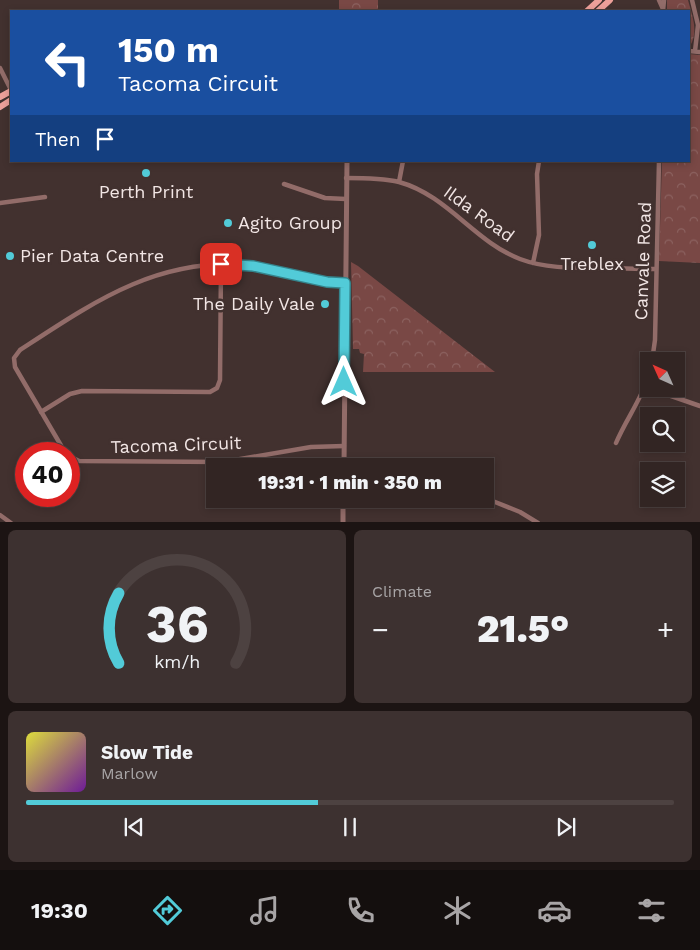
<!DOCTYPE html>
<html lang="en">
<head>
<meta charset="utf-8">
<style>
	:root { --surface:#322523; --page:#3d3130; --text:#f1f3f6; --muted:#a8a5a6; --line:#4d4241; --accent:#52cbd8 }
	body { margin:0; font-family:"Work Sans",sans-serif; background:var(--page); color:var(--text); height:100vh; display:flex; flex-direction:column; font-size:19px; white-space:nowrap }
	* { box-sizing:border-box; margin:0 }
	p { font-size:16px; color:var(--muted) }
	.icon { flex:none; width:28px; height:28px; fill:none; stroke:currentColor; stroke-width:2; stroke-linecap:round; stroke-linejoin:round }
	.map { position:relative; height:522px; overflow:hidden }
	.details { display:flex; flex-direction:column; gap:8px; padding:8px; background:#1c1413; flex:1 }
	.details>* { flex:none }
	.hud { position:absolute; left:10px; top:10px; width:680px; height:152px; border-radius:0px; box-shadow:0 2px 8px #0003,0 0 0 1px var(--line); background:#1a4fa0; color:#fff; overflow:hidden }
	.needle { width:32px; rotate:315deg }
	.tools { position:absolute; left:640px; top:352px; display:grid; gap:10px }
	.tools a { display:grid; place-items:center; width:45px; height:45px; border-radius:0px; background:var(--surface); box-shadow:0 2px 8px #0003,0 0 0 1px var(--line); font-size:25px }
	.speed { position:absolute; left:15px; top:442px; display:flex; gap:10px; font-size:25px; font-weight:700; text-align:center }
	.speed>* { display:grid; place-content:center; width:65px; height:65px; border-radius:50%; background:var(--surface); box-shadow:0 2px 8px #0003,0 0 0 1px var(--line); line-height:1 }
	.speed .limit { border:8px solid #d22; background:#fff; color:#111 }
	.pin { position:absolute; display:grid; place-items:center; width:42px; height:42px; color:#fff; margin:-21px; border-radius:10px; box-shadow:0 2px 8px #0006 }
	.me { position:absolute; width:55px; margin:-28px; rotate:0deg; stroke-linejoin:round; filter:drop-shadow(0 0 4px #0008) }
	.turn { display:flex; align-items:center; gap:18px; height:105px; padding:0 25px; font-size:22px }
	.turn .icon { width:65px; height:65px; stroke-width:2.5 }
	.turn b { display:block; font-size:35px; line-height:42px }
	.then { display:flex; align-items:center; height:48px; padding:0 25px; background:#0003; gap:10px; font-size:19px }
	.big { font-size:38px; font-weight:800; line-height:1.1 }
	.details .tile { flex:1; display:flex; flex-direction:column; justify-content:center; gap:8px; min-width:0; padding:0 18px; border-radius:8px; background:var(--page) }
	.details .dial { align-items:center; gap:0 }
	.dial svg { height:130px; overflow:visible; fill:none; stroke:var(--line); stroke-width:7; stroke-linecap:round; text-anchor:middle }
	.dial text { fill:var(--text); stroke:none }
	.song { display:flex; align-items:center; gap:15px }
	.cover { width:60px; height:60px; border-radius:8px; background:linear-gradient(135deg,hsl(60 70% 55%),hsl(280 70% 35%)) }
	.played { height:5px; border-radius:2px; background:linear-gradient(90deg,var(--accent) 45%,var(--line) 45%) }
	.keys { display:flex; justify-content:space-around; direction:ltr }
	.heat { display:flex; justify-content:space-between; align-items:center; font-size:28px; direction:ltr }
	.details .tiles { flex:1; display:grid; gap:8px; grid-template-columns:1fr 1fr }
	.tile:last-child { grid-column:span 2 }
	.trip { position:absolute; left:206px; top:458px; width:288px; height:50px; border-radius:0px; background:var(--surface); box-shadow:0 2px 8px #0003,0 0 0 1px var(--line); font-weight:800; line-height:50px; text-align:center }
	.menu { display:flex; height:80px; justify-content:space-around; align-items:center; background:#140f0e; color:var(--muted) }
	.menu .icon { width:35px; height:35px }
	.menu .selected { color:var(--accent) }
	.menu b { font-size:22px; color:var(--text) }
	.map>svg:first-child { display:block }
	.forest { fill:url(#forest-crowns) }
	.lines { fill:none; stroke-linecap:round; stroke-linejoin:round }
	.minor { stroke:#926c69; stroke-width:4.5 }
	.tertiary { stroke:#926c69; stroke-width:5 }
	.primary { stroke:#eda09a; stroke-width:6 }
	.route-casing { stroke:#35848c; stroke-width:12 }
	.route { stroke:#52cbd8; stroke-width:9 }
	.poi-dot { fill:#52cbd8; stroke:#42312f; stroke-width:2 }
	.labels { text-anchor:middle; stroke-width:5; stroke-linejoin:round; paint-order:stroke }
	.poi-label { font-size:18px; fill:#f2e6e5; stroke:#42312f }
	.street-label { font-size:18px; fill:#f2e6e5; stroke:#42312f }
</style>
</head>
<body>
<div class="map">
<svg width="700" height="523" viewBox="0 0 700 523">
	<defs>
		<pattern id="forest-crowns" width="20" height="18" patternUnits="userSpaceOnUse" patternTransform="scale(1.25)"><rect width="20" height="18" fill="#794845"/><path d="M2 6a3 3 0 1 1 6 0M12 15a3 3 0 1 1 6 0" fill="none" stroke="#8c6260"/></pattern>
	</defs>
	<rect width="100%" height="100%" fill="#42312f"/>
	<path class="forest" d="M 339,0 L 378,0 L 378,11 L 339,11 Z
		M 667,0 L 688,0 C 692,15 699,32 690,46 L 689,11 L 667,11 Z
		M 689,54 L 700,55 L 700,263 L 659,261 L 662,161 L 689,161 Z
		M 351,262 L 358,266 L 495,372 L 363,372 L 364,354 L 360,353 L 359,349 L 353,349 Z"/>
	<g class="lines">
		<path class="minor" d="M 659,0 L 663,9
			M 692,0 L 698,25 L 695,51
			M 663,11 L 664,0
			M 689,51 L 700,52
			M 0,68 L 11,90
			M 346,178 C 364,178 382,178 399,182 C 447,195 475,242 520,259 C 544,268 570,268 596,268 C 616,268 636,269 656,269
			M 399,182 L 403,161
			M 284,184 L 325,198 L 346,199
			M 0,203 L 45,197
			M 533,263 L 539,235 L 537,174 L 539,161
			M 652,361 L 655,340 L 659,161
			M 651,389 L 700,406
			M 41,412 L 70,394 L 82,391 L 210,392 L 217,388 L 220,380 L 221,264
			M 616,443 C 626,419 642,399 649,374
			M 66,454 L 15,367 L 14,358 L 20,350 C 95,301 158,257 251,265 C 283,268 313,281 345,283
			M 69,456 L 79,461 L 223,462 L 311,447 L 344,446
			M 485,498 L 520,512 L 538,523
			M 0,515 L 11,523"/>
		<path class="tertiary" d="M 344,466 L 347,161
			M 343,523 L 343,499"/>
		<path class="primary" d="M 587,11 L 599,0
			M 598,11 L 610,0
			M 0,97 L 11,91
			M 0,107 L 11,100"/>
	</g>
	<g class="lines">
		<g class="route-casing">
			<path id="route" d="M 221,264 L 253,266 L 327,282 L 345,283 L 344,382"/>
		</g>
		<use href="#route" class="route"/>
	</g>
	<g class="poi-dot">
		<circle cx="146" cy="173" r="5"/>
		<circle cx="228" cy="223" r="5"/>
		<circle cx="592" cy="245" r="5"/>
		<circle cx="10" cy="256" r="5"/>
		<circle cx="325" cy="304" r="5"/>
	</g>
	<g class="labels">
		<g class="poi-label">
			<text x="146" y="198">Perth Print</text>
			<text x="238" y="229" text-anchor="start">Agito Group</text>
			<text x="20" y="262" text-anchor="start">Pier Data Centre</text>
			<text x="592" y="270">Treblex</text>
			<text x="315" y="310" text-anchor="end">The Daily Vale</text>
		</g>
		<g class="street-label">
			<text transform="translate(479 214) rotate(36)" y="6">Ilda Road</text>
			<text transform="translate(643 261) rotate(-88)" y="6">Canvale Road</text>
			<text transform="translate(176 445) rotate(-2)" y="6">Tacoma Circuit</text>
		</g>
	</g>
</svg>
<div class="tools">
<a><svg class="needle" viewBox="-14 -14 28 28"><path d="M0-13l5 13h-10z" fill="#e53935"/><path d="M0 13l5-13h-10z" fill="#a8a5a6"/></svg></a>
<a><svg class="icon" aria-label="search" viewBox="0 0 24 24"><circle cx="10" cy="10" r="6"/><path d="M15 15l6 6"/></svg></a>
<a><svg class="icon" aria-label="layers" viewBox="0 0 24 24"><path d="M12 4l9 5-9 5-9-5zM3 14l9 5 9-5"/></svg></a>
</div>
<div class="speed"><div class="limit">40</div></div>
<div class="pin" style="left:221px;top:264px;background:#d93025"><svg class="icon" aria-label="arrive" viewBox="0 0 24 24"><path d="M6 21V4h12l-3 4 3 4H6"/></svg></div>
<svg class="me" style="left:344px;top:382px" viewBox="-20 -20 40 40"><path d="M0-17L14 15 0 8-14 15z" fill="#52cbd8" stroke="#fff" stroke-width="4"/></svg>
<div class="trip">19:31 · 1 min · 350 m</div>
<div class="hud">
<div class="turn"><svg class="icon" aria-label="left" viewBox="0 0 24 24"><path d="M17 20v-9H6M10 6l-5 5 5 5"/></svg><div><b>150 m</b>Tacoma Circuit</div></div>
<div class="then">Then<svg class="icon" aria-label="arrive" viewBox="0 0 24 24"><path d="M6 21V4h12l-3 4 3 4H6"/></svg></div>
</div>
</div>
<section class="details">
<div class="tiles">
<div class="tile dial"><svg viewBox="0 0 100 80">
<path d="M14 69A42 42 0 1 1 86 69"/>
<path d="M14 69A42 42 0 0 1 14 26" stroke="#52cbd8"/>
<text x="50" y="56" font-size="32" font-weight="700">36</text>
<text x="50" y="72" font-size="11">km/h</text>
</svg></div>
<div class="tile"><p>Climate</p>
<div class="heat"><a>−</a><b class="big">21.5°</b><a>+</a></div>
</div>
<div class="tile">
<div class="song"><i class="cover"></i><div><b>Slow Tide</b><p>Marlow</p></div></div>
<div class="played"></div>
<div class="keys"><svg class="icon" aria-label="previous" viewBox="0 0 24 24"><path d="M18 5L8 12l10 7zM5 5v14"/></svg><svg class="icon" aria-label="pause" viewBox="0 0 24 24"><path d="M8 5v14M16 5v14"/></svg><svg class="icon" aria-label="next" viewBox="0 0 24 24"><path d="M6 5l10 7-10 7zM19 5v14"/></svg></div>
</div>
</div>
</section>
<nav class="menu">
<b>19:30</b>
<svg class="icon selected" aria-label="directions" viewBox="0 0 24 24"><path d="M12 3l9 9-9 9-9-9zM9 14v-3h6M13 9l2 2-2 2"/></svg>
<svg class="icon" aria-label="music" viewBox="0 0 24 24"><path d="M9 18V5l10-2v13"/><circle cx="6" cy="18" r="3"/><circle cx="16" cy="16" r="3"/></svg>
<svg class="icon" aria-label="phone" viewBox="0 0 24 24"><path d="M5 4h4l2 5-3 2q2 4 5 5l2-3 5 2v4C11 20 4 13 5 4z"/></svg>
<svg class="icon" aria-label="climate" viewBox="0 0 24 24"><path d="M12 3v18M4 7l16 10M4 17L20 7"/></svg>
<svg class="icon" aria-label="car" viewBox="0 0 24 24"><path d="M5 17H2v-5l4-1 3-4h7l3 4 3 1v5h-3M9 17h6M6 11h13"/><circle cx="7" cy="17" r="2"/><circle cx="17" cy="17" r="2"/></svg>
<svg class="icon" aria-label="filters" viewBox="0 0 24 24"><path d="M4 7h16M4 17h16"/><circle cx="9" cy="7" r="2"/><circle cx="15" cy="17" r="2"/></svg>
</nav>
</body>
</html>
